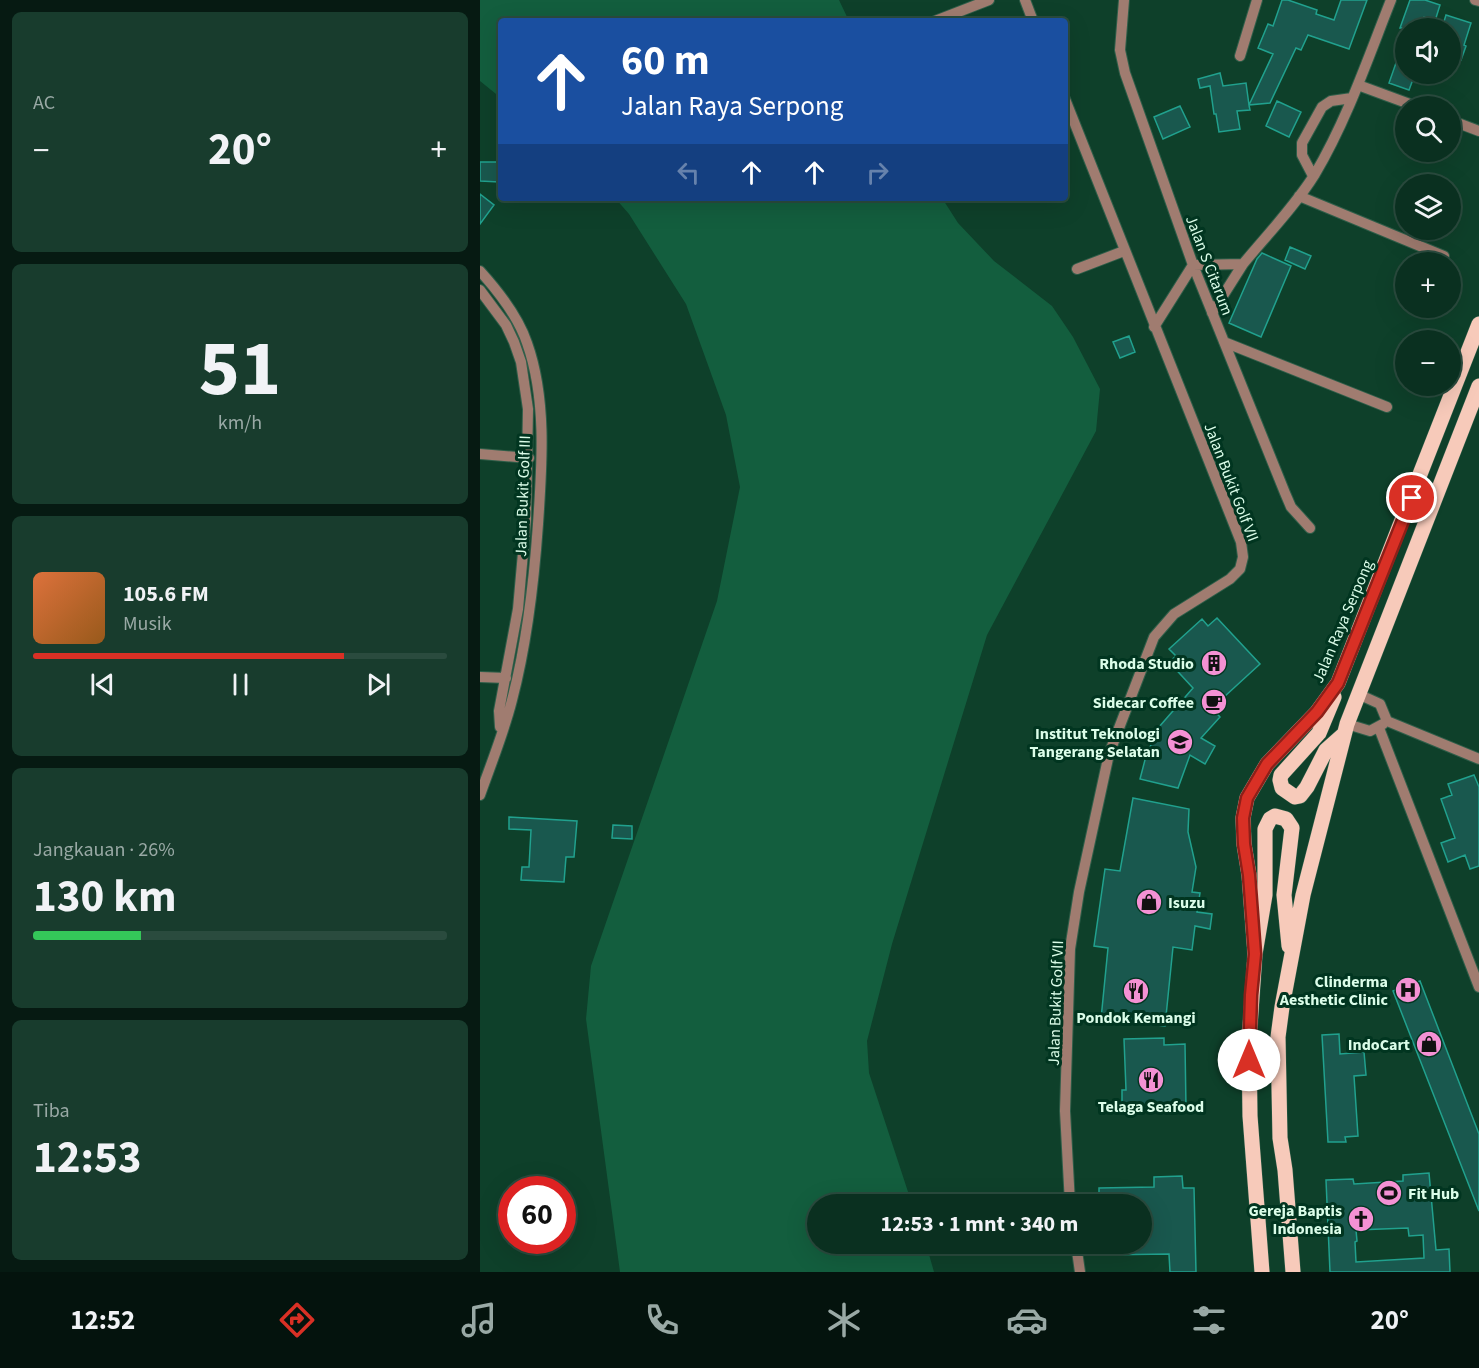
<!DOCTYPE html>
<html lang="id">
<head>
<meta charset="utf-8">
<style>
	:root { --surface:#0a3020; --page:#183c2d; --text:#f1f3f6; --muted:#99a9a5; --line:#2a4b3e; --accent:#d93025 }
	body { margin:0; font-family:"Source Sans 3",sans-serif; background:var(--page); color:var(--text); height:100vh; display:flex; flex-direction:column; font-size:22px; white-space:nowrap }
	* { box-sizing:border-box; margin:0 }
	p { font-size:20px; color:var(--muted) }
	.icon { flex:none; width:33px; height:33px; fill:none; stroke:currentColor; stroke-width:2; stroke-linecap:round; stroke-linejoin:round }
	.map { position:relative; flex:1; overflow:hidden }
	.drawer { display:flex; flex-direction:column; gap:12px; padding:12px; background:#061a12; width:480px }
	.drawer>* { flex:none }
	.hud { position:absolute; left:18px; top:18px; width:570px; height:183px; border-radius:6px; box-shadow:0 6px 24px #0002,0 0 0 2px var(--line); background:#1a4fa0; color:#fff; overflow:hidden }
	.fabs { position:absolute; left:915px; top:18px; display:grid; gap:12px }
	.fabs a { display:grid; place-items:center; width:66px; height:66px; border-radius:50%; background:var(--surface); box-shadow:0 6px 24px #0002,0 0 0 2px var(--line); font-size:30px }
	.speed { position:absolute; left:18px; top:1176px; display:flex; gap:12px; font-size:30px; font-weight:700; text-align:center }
	.speed>* { display:grid; place-content:center; width:78px; height:78px; border-radius:50%; background:var(--surface); box-shadow:0 6px 24px #0002,0 0 0 2px var(--line); line-height:1 }
	.speed .limit { border:9px solid #d22; background:#fff; color:#111 }
	.pin { position:absolute; display:grid; place-items:center; width:51px; height:51px; color:#fff; margin:-26px; border:3px solid #fff; border-radius:50%; box-shadow:0 2px 6px #0007 }
	.me { position:absolute; width:66px; margin:-33px; rotate:0deg; stroke-linejoin:round; filter:drop-shadow(0 0 4px #0008) }
	.turn { display:flex; align-items:center; gap:21px; height:126px; padding:0 24px; font-size:27px }
	.turn .icon { width:78px; height:78px; stroke-width:2.5 }
	.turn b { display:block; font-size:42px; line-height:51px }
	.lanes { display:flex; align-items:center; height:57px; padding:0 24px; background:#0003; justify-content:center; gap:30px; direction:ltr }
	.lanes .off { opacity:.35 }
	.big { font-size:45px; font-weight:700; line-height:1.1 }
	.drawer .tile { flex:1; display:flex; flex-direction:column; justify-content:center; gap:9px; min-width:0; padding:0 21px; border-radius:9px; background:var(--page) }
	.drawer .dial { align-items:center; gap:0 }
	.dial b { font-size:78px; line-height:1 }
	.song { display:flex; align-items:center; gap:18px }
	.cover { width:72px; height:72px; border-radius:9px; background:linear-gradient(135deg,hsl(20 70% 55%),hsl(30 70% 35%)) }
	.played { height:6px; border-radius:3px; background:linear-gradient(90deg,var(--accent) 75%,var(--line) 75%) }
	.keys { display:flex; justify-content:space-around; direction:ltr }
	.heat { display:flex; justify-content:space-between; align-items:center; font-size:33px; direction:ltr }
	.charge { height:9px; border-radius:4px; background:linear-gradient(90deg,#34c759 26%,var(--line) 0) }
	.trip { position:absolute; left:327px; top:1194px; width:345px; height:60px; border-radius:30px; background:var(--surface); box-shadow:0 6px 24px #0002,0 0 0 2px var(--line); font-weight:700; line-height:60px; text-align:center }
	.dock { display:flex; height:96px; justify-content:space-around; align-items:center; background:#04130d; color:var(--muted) }
	.dock .icon { width:42px; height:42px }
	.dock .active { color:var(--accent) }
	.dock b { font-size:27px; color:var(--text) }
	main { display:flex; flex:1; min-height:0 }
	.map>svg:first-child { display:block }
	.green { fill:#135e3e }
	.building { fill:#19584e; stroke:#21a18e; stroke-width:1.5; fill-rule:evenodd }
	.lines { fill:none; stroke-linecap:round; stroke-linejoin:round }
	.street-casing { stroke:#2f5e49; stroke-width:12 }
	.primary-casing { stroke:#2f5e49; stroke-width:16 }
	.street { stroke:#a07c70; stroke-width:10 }
	.primary { stroke:#f7caba; stroke-width:15 }
	.route-casing { stroke:#8d1f18; stroke-width:15 }
	.route { stroke:#d93025; stroke-width:10 }
	.labels { text-anchor:middle; stroke-width:6; stroke-linejoin:round; paint-order:stroke }
	.street-label { font-size:16px; fill:#dbfde9; stroke:#013520 }
	.poi-label { font-size:16px; font-weight:bold; fill:#dbfde9; stroke:#013520; text-anchor:end }
</style>
</head>
<body>
<main>
<section class="drawer">
<div class="tile"><p>AC</p>
<div class="heat"><a>−</a><b class="big">20°</b><a>+</a></div>
</div>
<div class="tile dial"><b>51</b><p>km/h</p></div>
<div class="tile">
<div class="song"><i class="cover"></i><div><b>105.6 FM</b><p>Musik</p></div></div>
<div class="played"></div>
<div class="keys"><svg class="icon" aria-label="previous" viewBox="0 0 24 24"><path d="M18 5L8 12l10 7zM5 5v14"/></svg><svg class="icon" aria-label="pause" viewBox="0 0 24 24"><path d="M8 5v14M16 5v14"/></svg><svg class="icon" aria-label="next" viewBox="0 0 24 24"><path d="M6 5l10 7-10 7zM19 5v14"/></svg></div>
</div>
<div class="tile"><p>Jangkauan · 26%</p><b class="big">130 km</b><div class="charge"></div></div>
<div class="tile"><p>Tiba</p><b class="big">12:53</b></div>
</section>
<div class="map">
<svg width="999" height="1272" viewBox="0 0 999 1272">
	<rect width="100%" height="100%" fill="#0e402a"/>
	<path class="green" d="M 0,0 L 359,0 L 369,21 L 21,21 L 21,98 L 0,81 Z
		M 135,198 L 462,198 L 478,223 L 514,261 L 572,306 L 593,337 L 620,389 L 616,431 L 507,635 L 412,944 L 387,1041 L 389,1073 L 432,1204 L 338,1204 L 338,1244 L 446,1244 L 454,1272 L 140,1272 L 106,1019 L 111,966 L 237,601 L 260,487 L 246,415 L 206,304 L 149,214 Z"/>
	<path class="building" d="M 802,0 L 808,0 L 837,10 L 836,14 L 854,20 L 861,0 L 887,0 L 869,49 L 828,35 L 821,50 L 816,48 L 790,103 L 769,105 L 770,110 L 757,111 L 760,129 L 739,132 L 736,114 L 734,114 L 730,86 L 720,88 L 718,79 L 740,73 L 743,86 L 766,83 L 769,105 L 793,54 L 778,48 L 788,24 L 793,26 Z
		M 930,0 L 945,0 L 960,5 L 955,21 L 944,17 L 940,28 L 920,28 Z
		M 966,15 L 991,23 L 984,45 L 986,46 L 981,60 L 970,56 L 970,28 L 962,28 Z
		M 924,40 L 926,41 L 926,74 L 935,74 L 929,90 L 909,83 Z
		M 797,101 L 821,112 L 809,137 L 786,126 Z
		M 700,106 L 710,127 L 683,139 L 674,117 Z
		M 0,162 L 20,162 L 19,182 L 0,181 Z
		M 0,194 L 14,205 L 0,224 Z
		M 810,247 L 831,256 L 825,269 L 805,260 Z
		M 782,253 L 811,266 L 781,337 L 749,323 L 777,259 Z
		M 649,336 L 655,352 L 640,358 L 633,342 Z
		M 737,618 L 780,664 L 732,708 L 740,717 L 721,738 L 735,746 L 725,764 L 710,755 L 698,788 L 660,779 L 666,756 L 679,727 L 713,688 L 689,662 L 696,656 L 689,649 L 722,619 L 728,626 Z
		M 994,775 L 999,787 L 999,866 L 990,869 L 985,855 L 968,862 L 961,843 L 975,838 L 961,799 L 972,795 L 968,784 Z
		M 653,798 L 709,809 L 708,832 L 716,867 L 712,892 L 720,893 L 717,912 L 732,914 L 730,929 L 715,926 L 712,950 L 693,947 L 685,1026 L 621,1019 L 628,948 L 614,946 L 625,869 L 640,871 Z
		M 29,817 L 97,821 L 94,857 L 86,857 L 84,882 L 41,880 L 42,867 L 49,867 L 51,830 L 29,829 Z
		M 133,825 L 152,826 L 152,839 L 132,838 Z
		M 940,981 L 999,1134 L 999,1211 L 913,991 Z
		M 859,1034 L 860,1054 L 884,1052 L 886,1075 L 874,1076 L 878,1136 L 865,1137 L 866,1142 L 848,1142 L 842,1035 Z
		M 684,1038 L 684,1045 L 705,1044 L 706,1108 L 642,1110 L 642,1090 L 646,1090 L 644,1039 Z
		M 949,1173 L 956,1250 L 969,1249 L 970,1272 L 850,1272 L 846,1180 L 873,1179 L 874,1184 L 923,1181 L 923,1175 ZM 928,1228 L 929,1236 L 943,1235 L 944,1258 L 876,1262 L 875,1242 L 877,1241 L 876,1230 Z
		M 702,1176 L 703,1188 L 714,1188 L 716,1272 L 690,1272 L 689,1254 L 620,1255 L 620,1244 L 662,1244 L 662,1204 L 619,1204 L 619,1188 L 674,1187 L 674,1177 Z"/>
	<g class="lines">
		<g class="street-casing">
			<path id="street" d="M 545,0 L 553,21
				M 644,0 L 640,50 L 645,73 L 713,265 L 805,493 L 811,507 L 830,528
				M 995,0 L 999,1
				M 455,21 L 509,0
				M 760,56 L 777,0
				M 878,85 L 935,106
				M 585,99 L 761,542 L 763,557 L 760,569 L 750,579 L 694,614 L 674,637 L 629,754 L 599,892 L 590,949 L 585,1111 L 590,1204
				M 970,120 L 999,131
				M 833,176 L 822,155 L 822,143 L 842,107 L 851,101 L 872,98
				M 819,196 L 964,256
				M 763,264 C 787,235 815,206 835,174 C 867,120 888,58 911,0
				M 597,269 L 644,251
				M 0,271 C 19,292 38,316 47,343 C 67,399 62,465 58,524 C 54,582 47,643 32,700 C 24,732 11,764 0,795
				M 0,290 L 26,325 L 34,342 L 41,362 L 48,409 L 46,519 L 38,609 L 19,711 L 20,727
				M 674,327 L 713,265 L 763,264 L 732,313
				M 744,342 L 907,407
				M 0,454 L 49,458
				M 0,677 L 26,678
				M 878,694 L 900,704 L 907,721 L 999,759
				M 867,724 L 890,731 L 903,724
				M 899,728 L 999,987
				M 596,1244 L 600,1272"/>
		</g>
		<g class="primary-casing">
			<path id="primary" d="M 854,697 L 839,733 L 801,775 L 800,780 L 802,788 L 815,797 L 820,796 L 827,787 L 846,750 L 864,734
				M 775,954 L 769,875 L 764,844 L 763,818 L 767,798 L 787,764 L 837,712 L 858,683 L 999,324
				M 782,1272 L 770,1116 L 769,1041 L 775,954 L 785,895 L 785,829 L 790,819 L 795,816 L 806,819 L 812,828 L 804,895 L 809,946
				M 813,1272 L 805,1170 L 800,1138 L 798,1037 L 802,1007 L 823,895 L 867,724 L 999,386"/>
		</g>
		<use href="#street" class="street"/>
		<use href="#primary" class="primary"/>
	</g>
	<g class="lines">
		<g class="route-casing">
			<path id="route" d="M 769,1060 L 771,995 L 775,954 L 769,875 L 764,844 L 763,818 L 767,798 L 787,764 L 837,712 L 858,683 L 932,498"/>
		</g>
		<use href="#route" class="route"/>
	</g>
	<defs>
		<g id="building-disc" transform="scale(1.35)"><circle r="9.5" fill="#f491d4" stroke="#013520"/><path d="M-4-6H4V6H1V3H-1V6H-4ZM-2.5-4.3h1.7v1.8h-1.7ZM.8-4.3h1.7v1.8H.8ZM-2.5-1h1.7V.8h-1.7ZM.8-1h1.7V.8H.8Z" fill="#111"/></g>
		<g id="cafe-disc" transform="scale(1.35)"><circle r="9.5" fill="#f491d4" stroke="#013520"/><path d="M-5.5-4.5H6V0H3Q3 3.5 0 3.5H-2.5Q-5.5 3.5-5.5 0ZM3-3.2v2h1.7v-2ZM-6 4.5H4V6H-6Z" fill="#111"/></g>
		<g id="university-disc" transform="scale(1.35)"><circle r="9.5" fill="#f491d4" stroke="#013520"/><path d="M0-5L7-2L0 1L-7-2ZM-4 1L0 2.5L4 1V4Q0 6-4 4Z" fill="#111"/></g>
		<g id="shop-disc" transform="scale(1.35)"><circle r="9.5" fill="#f491d4" stroke="#013520"/><path d="M-5-2.5h2.3a2.7 3.5 0 0 1 5.4 0H5L5.5 6h-11ZM-1.5-2.5h3a1.5 2.3 0 0 0-3 0Z" fill="#111"/></g>
		<g id="hospital-disc" transform="scale(1.35)"><circle r="9.5" fill="#f491d4" stroke="#013520"/><path d="M-5-5h3v3.5h4V-5h3V5h-3V1.5h-4V5h-3Z" fill="#111"/></g>
		<g id="restaurant-disc" transform="scale(1.35)"><circle r="9.5" fill="#f491d4" stroke="#013520"/><path d="M-5-6h1v4h1v-4h1v4h1v-4h1v5L-1.5 .5V6h-2V.5L-5-1ZM5-6V6H3V1.5H1.5Q1.5-4 5-6Z" fill="#111"/></g>
		<g id="stadium-disc" transform="scale(1.35)"><circle r="9.5" fill="#f491d4" stroke="#013520"/><path d="M0-5a6.5 5 0 1 0 0 10a6.5 5 0 1 0 0-10ZM-3.5-1.8h7v3.6h-7Z" fill="#111"/></g>
		<g id="church-disc" transform="scale(1.35)"><circle r="9.5" fill="#f491d4" stroke="#013520"/><path d="M-1.2-6h2.4v3.5h3.3v2.4h-3.3V6h-2.4V-.1h-3.3v-2.4h3.3Z" fill="#111"/></g>
	</defs>
	<g fill-rule="evenodd">
		<use href="#building-disc" x="734" y="663"/>
		<use href="#cafe-disc" x="734" y="702"/>
		<use href="#university-disc" x="700" y="742"/>
		<use href="#shop-disc" x="669" y="902"/>
		<use href="#hospital-disc" x="928" y="990"/>
		<use href="#restaurant-disc" x="656" y="991"/>
		<use href="#shop-disc" x="949" y="1044"/>
		<use href="#restaurant-disc" x="671" y="1080"/>
		<use href="#stadium-disc" x="909" y="1193"/>
		<use href="#church-disc" x="881" y="1219"/>
	</g>
	<g class="labels">
		<g class="street-label">
			<text transform="translate(730 265) rotate(69)" y="6">Jalan S Citarum</text>
			<text transform="translate(752 482) rotate(69)" y="6">Jalan Bukit Golf VII</text>
			<text transform="translate(42 496) rotate(-88)" y="6">Jalan Bukit Golf III</text>
			<text transform="translate(862 621) rotate(-67)" y="6">Jalan Raya Serpong</text>
			<text transform="translate(575 1003) rotate(-88)" y="6">Jalan Bukit Golf VII</text>
		</g>
		<g class="poi-label">
			<text x="714" y="669">Rhoda Studio</text>
			<text x="714" y="708">Sidecar Coffee</text>
			<text x="680" y="739">Institut Teknologi<tspan x="680" dy="18">Tangerang Selatan</tspan></text>
			<text x="688" y="908" text-anchor="start">Isuzu</text>
			<text x="908" y="987">Clinderma<tspan x="908" dy="18">Aesthetic Clinic</tspan></text>
			<text x="656" y="1023" text-anchor="middle">Pondok Kemangi</text>
			<text x="930" y="1050">IndoCart</text>
			<text x="671" y="1112" text-anchor="middle">Telaga Seafood</text>
			<text x="928" y="1199" text-anchor="start">Fit Hub</text>
			<text x="862" y="1216">Gereja Baptis<tspan x="862" dy="18">Indonesia</tspan></text>
		</g>
	</g>
</svg>
<div class="fabs">
<a><svg class="icon" aria-label="sound" viewBox="0 0 24 24"><path d="M4 9h4l5-4v14l-5-4H4zM17 9q2 3 0 6"/></svg></a>
<a><svg class="icon" aria-label="search" viewBox="0 0 24 24"><circle cx="10" cy="10" r="6"/><path d="M15 15l6 6"/></svg></a>
<a><svg class="icon" aria-label="layers" viewBox="0 0 24 24"><path d="M12 4l9 5-9 5-9-5zM3 14l9 5 9-5"/></svg></a>
<a>+</a>
<a>−</a>
</div>
<div class="speed"><div class="limit">60</div></div>
<div class="pin" style="left:932px;top:498px;background:#d93025"><svg class="icon" aria-label="arrive" viewBox="0 0 24 24"><path d="M6 21V4h12l-3 4 3 4H6"/></svg></div>
<svg class="me" style="left:769px;top:1060px" viewBox="-20 -20 40 40"><circle r="19" fill="#fff"/><path d="M0-13L10 11 0 6-10 11z" fill="#d93025"/></svg>
<div class="trip">12:53 · 1 mnt · 340 m</div>
<div class="hud">
<div class="turn"><svg class="icon" aria-label="ahead" viewBox="0 0 24 24"><path d="M12 20V5M6 11l6-6 6 6"/></svg><div><b>60 m</b>Jalan Raya Serpong</div></div>
<div class="lanes"><svg class="icon off" aria-label="left" viewBox="0 0 24 24"><path d="M17 20v-9H6M10 6l-5 5 5 5"/></svg><svg class="icon" aria-label="ahead" viewBox="0 0 24 24"><path d="M12 20V5M6 11l6-6 6 6"/></svg><svg class="icon" aria-label="ahead" viewBox="0 0 24 24"><path d="M12 20V5M6 11l6-6 6 6"/></svg><svg class="icon off" aria-label="right" viewBox="0 0 24 24"><path d="M7 20v-9h11M14 6l5 5-5 5"/></svg></div>
</div>
</div>
</main>
<nav class="dock">
<b>12:52</b>
<svg class="icon active" aria-label="directions" viewBox="0 0 24 24"><path d="M12 3l9 9-9 9-9-9zM9 14v-3h6M13 9l2 2-2 2"/></svg>
<svg class="icon" aria-label="music" viewBox="0 0 24 24"><path d="M9 18V5l10-2v13"/><circle cx="6" cy="18" r="3"/><circle cx="16" cy="16" r="3"/></svg>
<svg class="icon" aria-label="phone" viewBox="0 0 24 24"><path d="M5 4h4l2 5-3 2q2 4 5 5l2-3 5 2v4C11 20 4 13 5 4z"/></svg>
<svg class="icon" aria-label="climate" viewBox="0 0 24 24"><path d="M12 3v18M4 7l16 10M4 17L20 7"/></svg>
<svg class="icon" aria-label="car" viewBox="0 0 24 24"><path d="M5 17H2v-5l4-1 3-4h7l3 4 3 1v5h-3M9 17h6M6 11h13"/><circle cx="7" cy="17" r="2"/><circle cx="17" cy="17" r="2"/></svg>
<svg class="icon" aria-label="filters" viewBox="0 0 24 24"><path d="M4 7h16M4 17h16"/><circle cx="9" cy="7" r="2"/><circle cx="15" cy="17" r="2"/></svg>
<b>20°</b>
</nav>
</body>
</html>
